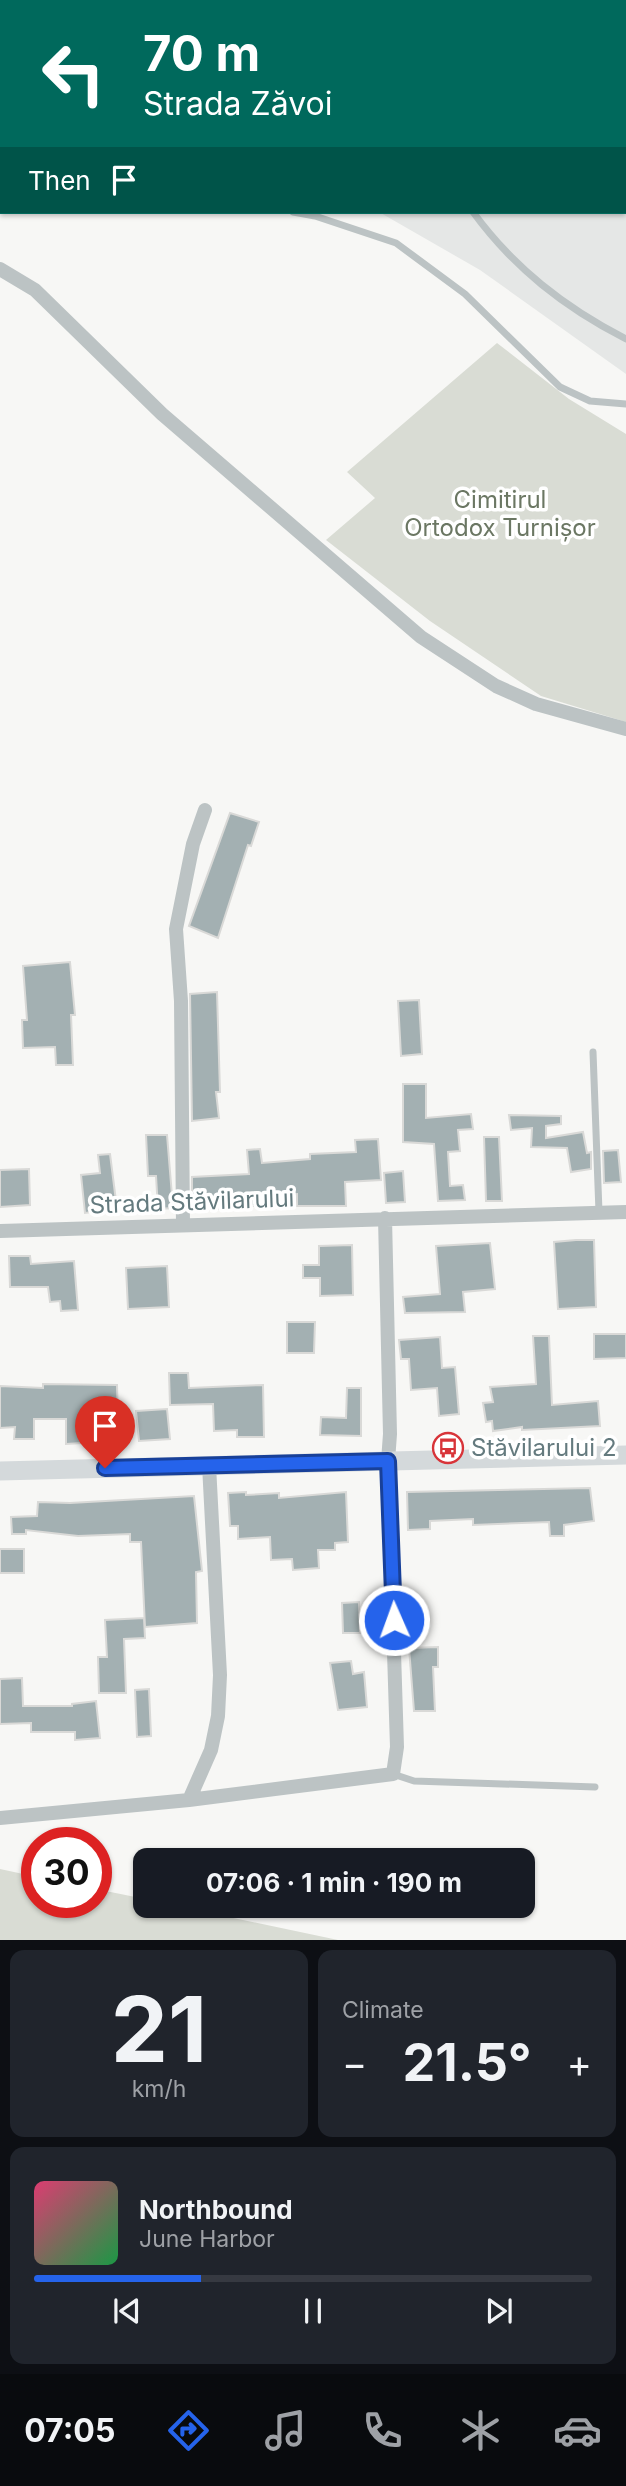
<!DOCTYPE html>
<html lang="en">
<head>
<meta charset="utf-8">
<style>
	:root { --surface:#171b24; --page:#20242c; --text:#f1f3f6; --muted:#9ea1a6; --line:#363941; --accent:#2563eb }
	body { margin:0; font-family:Inter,sans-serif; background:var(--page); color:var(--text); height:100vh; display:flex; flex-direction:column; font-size:26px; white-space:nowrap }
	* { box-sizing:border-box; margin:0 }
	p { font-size:23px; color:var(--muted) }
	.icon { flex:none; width:38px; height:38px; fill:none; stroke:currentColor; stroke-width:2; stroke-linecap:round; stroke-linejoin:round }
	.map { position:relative; height:1940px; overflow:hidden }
	.side { display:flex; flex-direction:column; gap:10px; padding:10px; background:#0d0f14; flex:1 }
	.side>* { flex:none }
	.guide { position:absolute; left:0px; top:0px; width:626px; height:214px; box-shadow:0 2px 5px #0004; background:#00695c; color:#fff; overflow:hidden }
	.speed { position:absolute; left:21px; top:1827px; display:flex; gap:14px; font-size:35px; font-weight:700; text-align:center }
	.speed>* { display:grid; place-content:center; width:91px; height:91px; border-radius:50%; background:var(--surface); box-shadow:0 2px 5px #0004; line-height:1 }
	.speed .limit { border:10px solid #d22; background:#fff; color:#111 }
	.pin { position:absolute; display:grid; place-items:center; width:60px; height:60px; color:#fff; margin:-72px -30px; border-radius:50% 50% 50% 0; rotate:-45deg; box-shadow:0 0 7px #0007 }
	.pin .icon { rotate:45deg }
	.me { position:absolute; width:77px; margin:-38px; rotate:358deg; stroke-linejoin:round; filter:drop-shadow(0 0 5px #0008) }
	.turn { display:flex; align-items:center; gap:24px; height:147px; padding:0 28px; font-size:32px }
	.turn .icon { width:91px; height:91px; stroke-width:2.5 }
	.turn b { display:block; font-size:49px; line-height:60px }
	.then { display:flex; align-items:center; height:66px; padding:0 28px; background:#0003; gap:14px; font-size:26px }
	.big { font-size:52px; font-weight:700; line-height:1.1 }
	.side .card { flex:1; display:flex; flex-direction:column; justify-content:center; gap:10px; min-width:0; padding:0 24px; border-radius:14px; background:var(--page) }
	.side .dial { align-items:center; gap:0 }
	.dial b { font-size:91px; line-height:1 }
	.song { display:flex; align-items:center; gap:21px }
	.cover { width:84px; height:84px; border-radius:10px; background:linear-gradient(135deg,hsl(340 70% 55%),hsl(140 70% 35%)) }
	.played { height:7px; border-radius:4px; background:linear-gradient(90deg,var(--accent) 30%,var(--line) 30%) }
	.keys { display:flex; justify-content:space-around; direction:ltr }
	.heat { display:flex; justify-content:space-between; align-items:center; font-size:38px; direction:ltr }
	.side .tiles { flex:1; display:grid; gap:10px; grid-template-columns:1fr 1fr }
	.card:last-child { grid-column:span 2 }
	.trip { position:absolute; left:133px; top:1848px; width:402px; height:70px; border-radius:14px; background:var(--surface); box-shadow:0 2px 5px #0004; font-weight:700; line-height:70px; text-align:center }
	.tab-bar { display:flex; height:112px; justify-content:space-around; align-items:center; background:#090b0e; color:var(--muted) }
	.tab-bar .icon { width:49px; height:49px }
	.tab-bar .active { color:var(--accent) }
	.tab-bar b { font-size:32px; color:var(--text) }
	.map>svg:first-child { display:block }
	.built { fill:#e5e7e6 }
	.green { fill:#d9dcd4 }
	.building { fill:#a3b0b2; stroke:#d9d9d7; stroke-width:2 }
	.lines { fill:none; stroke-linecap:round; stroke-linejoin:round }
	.lane { stroke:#bcc3c4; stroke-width:7 }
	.street { stroke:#bcc3c4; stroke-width:14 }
	.secondary { stroke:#d4d9db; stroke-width:19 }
	.route-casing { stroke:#184099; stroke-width:18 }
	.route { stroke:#2563eb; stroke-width:12 }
	.labels { text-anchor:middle; stroke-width:7; stroke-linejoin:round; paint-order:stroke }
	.park-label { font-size:24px; fill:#6b7763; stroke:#fff }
	.street-label { font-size:24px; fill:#647a7e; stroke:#fff }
	.poi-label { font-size:24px; fill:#647a7e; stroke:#fff; text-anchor:start }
</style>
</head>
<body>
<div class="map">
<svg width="626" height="1940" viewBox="0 0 626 1940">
	<rect width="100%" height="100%" fill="#f7f7f5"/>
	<path class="built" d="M 154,0 L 626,0 L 626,374 L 480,270 L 379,212 L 625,212 L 625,2 Z"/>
	<path class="green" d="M 0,0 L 154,0 L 155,2 L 2,2 L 2,32 Z
		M 497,343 L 569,399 L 626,434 L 626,722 L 541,696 L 430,621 L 326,540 L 375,498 L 347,472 Z
		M 0,1869 L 37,1877 L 37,1902 L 96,1902 L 96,1889 L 145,1899 L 145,1906 L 176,1906 L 338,1940 L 0,1940 Z"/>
	<path class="building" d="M 230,813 L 259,822 L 251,846 L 248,845 L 218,938 L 189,926 Z
		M 70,962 L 75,1015 L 71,1015 L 73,1065 L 56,1065 L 55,1047 L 23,1048 L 22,1020 L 27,1020 L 23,966 Z
		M 217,992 L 220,1092 L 216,1092 L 219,1118 L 192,1121 L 190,994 Z
		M 419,1000 L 422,1054 L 401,1056 L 398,1001 Z
		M 403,1084 L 426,1084 L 426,1118 L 471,1114 L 473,1129 L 458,1130 L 460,1151 L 448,1152 L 450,1186 L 463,1185 L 465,1200 L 438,1201 L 434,1144 L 403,1142 Z
		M 509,1115 L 561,1116 L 561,1124 L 546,1126 L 546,1138 L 583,1132 L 587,1153 L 591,1152 L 591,1169 L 571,1172 L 567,1148 L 531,1147 L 532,1128 L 511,1130 Z
		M 146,1135 L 167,1135 L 173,1208 L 158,1209 L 156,1176 L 148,1176 Z
		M 484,1137 L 499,1137 L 502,1201 L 486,1201 Z
		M 378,1139 L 381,1180 L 345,1182 L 346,1206 L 297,1206 L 297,1194 L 264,1197 L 265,1205 L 192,1211 L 192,1177 L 249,1174 L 247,1150 L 260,1149 L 262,1163 L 310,1159 L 310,1154 L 356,1152 L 355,1140 Z
		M 618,1150 L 621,1182 L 604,1183 L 603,1151 Z
		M 110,1154 L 117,1209 L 85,1213 L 81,1175 L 100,1173 L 98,1155 Z
		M 29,1169 L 30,1205 L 0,1207 L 0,1170 Z
		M 403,1171 L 405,1202 L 386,1203 L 384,1173 Z
		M 576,1240 L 594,1240 L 596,1307 L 558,1309 L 554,1242 Z
		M 490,1243 L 495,1289 L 463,1292 L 465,1312 L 405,1313 L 403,1297 L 440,1294 L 436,1246 Z
		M 352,1245 L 353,1295 L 320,1296 L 320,1278 L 303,1278 L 303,1265 L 319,1265 L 319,1246 Z
		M 9,1256 L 30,1256 L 31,1264 L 74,1261 L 78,1310 L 61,1311 L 60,1301 L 50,1302 L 48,1287 L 10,1287 Z
		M 167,1266 L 169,1307 L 128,1309 L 126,1268 Z
		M 287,1322 L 315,1322 L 314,1353 L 287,1353 Z
		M 594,1334 L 626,1334 L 626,1358 L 594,1359 Z
		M 533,1336 L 549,1336 L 552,1405 L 598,1401 L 600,1426 L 522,1430 L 522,1427 L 493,1431 L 492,1421 L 486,1422 L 483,1403 L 493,1402 L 490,1387 L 536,1384 Z
		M 440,1337 L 442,1368 L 455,1367 L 459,1414 L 439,1416 L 437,1388 L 411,1390 L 409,1359 L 401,1359 L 399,1340 Z
		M 169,1373 L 188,1373 L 189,1388 L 263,1385 L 264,1437 L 237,1437 L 237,1430 L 214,1431 L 213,1404 L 170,1405 Z
		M 43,1384 L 117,1385 L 118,1418 L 81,1419 L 82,1443 L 66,1444 L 66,1419 L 34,1419 L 34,1439 L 14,1439 L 15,1427 L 0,1428 L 0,1386 L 43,1388 Z
		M 347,1388 L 361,1388 L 361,1436 L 320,1435 L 321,1417 L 346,1418 Z
		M 167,1409 L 170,1439 L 139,1441 L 136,1411 Z
		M 590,1488 L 594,1521 L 564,1525 L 564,1536 L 550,1536 L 549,1522 L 473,1525 L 473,1519 L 430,1521 L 430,1529 L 408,1530 L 407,1492 Z
		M 246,1492 L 246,1495 L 279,1493 L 279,1498 L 346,1492 L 348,1542 L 335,1543 L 335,1550 L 318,1550 L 319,1568 L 293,1570 L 292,1559 L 271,1560 L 270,1537 L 238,1539 L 238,1526 L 230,1526 L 228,1493 Z
		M 194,1496 L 202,1571 L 196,1572 L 197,1623 L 145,1627 L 141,1542 L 130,1542 L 130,1534 L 78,1536 L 26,1530 L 26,1534 L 12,1534 L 11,1517 L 37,1516 L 38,1502 L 70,1503 Z
		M 0,1549 L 24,1549 L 24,1573 L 0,1573 Z
		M 359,1602 L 360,1633 L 343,1633 L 342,1603 Z
		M 144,1618 L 145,1638 L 124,1639 L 126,1693 L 99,1693 L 98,1657 L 107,1657 L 105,1620 Z
		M 438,1647 L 438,1667 L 433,1667 L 435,1711 L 414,1711 L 409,1648 Z
		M 351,1661 L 353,1674 L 364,1672 L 367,1707 L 338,1710 L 330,1663 Z
		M 22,1678 L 23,1706 L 72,1706 L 72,1704 L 96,1701 L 100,1738 L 75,1740 L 75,1732 L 31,1732 L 31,1723 L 0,1724 L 0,1679 Z
		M 149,1689 L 151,1736 L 137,1737 L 135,1690 Z"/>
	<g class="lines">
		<path class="lane" d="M 147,0 L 148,2
			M 373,0 L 374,2
			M 293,212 L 315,216 L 396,243 L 465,294 L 560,387 L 590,401 L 626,404
			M 473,212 C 514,268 564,307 626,339
			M 593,1052 L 599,1212
			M 393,1774 L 414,1781 L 595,1787"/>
		<path class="street" d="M 0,269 L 35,290 L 162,414 L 421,637 L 496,686 L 536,704 L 626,729
			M 183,1225 L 181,1001 L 176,929 L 193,844 L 205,810
			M 0,1231 L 626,1212
			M 189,1800 L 211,1750 L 218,1716 L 220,1675 L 209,1465
			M 0,1818 L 189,1800 L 393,1774 L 397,1747 L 388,1461 L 390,1434 L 385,1218"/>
		<path class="secondary" d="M 0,1471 L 626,1455"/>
	</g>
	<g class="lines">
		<g class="route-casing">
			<path id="route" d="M 105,1468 L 388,1461 L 394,1620"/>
		</g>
		<use href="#route" class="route"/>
	</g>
	<defs>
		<g id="bus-ring" transform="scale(1.575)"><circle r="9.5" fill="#fff" stroke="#d83439" stroke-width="1.5"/><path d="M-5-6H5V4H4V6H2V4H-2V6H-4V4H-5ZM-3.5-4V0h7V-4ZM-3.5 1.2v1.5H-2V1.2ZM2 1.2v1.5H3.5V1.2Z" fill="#d83439"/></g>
	</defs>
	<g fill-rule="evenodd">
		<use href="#bus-ring" x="448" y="1448"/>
	</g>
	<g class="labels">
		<g class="park-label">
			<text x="500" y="508">Cimitirul<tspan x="500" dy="28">Ortodox Turnișor</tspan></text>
		</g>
		<g class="street-label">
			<text transform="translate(192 1202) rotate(-2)" y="8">Strada Stăvilarului</text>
		</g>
		<g class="poi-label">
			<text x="471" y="1456">Stăvilarului 2</text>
		</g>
	</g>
</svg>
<div class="speed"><div class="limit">30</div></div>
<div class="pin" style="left:105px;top:1468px;background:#d93025"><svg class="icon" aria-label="arrive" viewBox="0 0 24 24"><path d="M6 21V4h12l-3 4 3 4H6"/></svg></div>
<svg class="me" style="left:394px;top:1620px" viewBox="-20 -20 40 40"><circle r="17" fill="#2563eb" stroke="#fff" stroke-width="3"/><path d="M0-11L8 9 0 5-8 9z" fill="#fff"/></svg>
<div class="trip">07:06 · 1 min · 190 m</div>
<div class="guide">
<div class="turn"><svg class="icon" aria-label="left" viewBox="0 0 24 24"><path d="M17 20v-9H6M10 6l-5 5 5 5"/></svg><div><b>70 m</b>Strada Zăvoi</div></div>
<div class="then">Then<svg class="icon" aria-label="arrive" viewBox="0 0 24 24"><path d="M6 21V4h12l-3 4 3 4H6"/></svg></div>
</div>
</div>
<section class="side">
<div class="tiles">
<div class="card dial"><b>21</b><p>km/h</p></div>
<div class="card"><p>Climate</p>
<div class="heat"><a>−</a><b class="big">21.5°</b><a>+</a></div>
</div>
<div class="card">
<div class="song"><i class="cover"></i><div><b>Northbound</b><p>June Harbor</p></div></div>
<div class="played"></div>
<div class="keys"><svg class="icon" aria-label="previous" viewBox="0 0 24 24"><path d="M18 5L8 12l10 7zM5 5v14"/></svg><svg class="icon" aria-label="pause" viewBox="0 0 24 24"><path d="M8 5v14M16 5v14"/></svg><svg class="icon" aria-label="next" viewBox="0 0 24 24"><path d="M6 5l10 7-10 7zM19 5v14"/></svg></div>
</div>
</div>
</section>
<nav class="tab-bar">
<b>07:05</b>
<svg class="icon active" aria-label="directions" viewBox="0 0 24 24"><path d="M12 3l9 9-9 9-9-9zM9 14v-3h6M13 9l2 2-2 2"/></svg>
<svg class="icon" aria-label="music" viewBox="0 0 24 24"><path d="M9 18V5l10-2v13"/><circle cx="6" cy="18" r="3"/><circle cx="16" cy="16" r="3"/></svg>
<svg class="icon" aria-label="phone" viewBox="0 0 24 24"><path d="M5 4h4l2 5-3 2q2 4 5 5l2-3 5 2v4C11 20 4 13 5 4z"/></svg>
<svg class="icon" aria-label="climate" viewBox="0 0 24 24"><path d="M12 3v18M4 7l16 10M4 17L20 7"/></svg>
<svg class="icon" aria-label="car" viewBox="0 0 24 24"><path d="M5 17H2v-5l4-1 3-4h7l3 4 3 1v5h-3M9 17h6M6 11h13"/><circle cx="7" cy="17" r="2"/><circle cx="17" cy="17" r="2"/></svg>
</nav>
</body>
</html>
